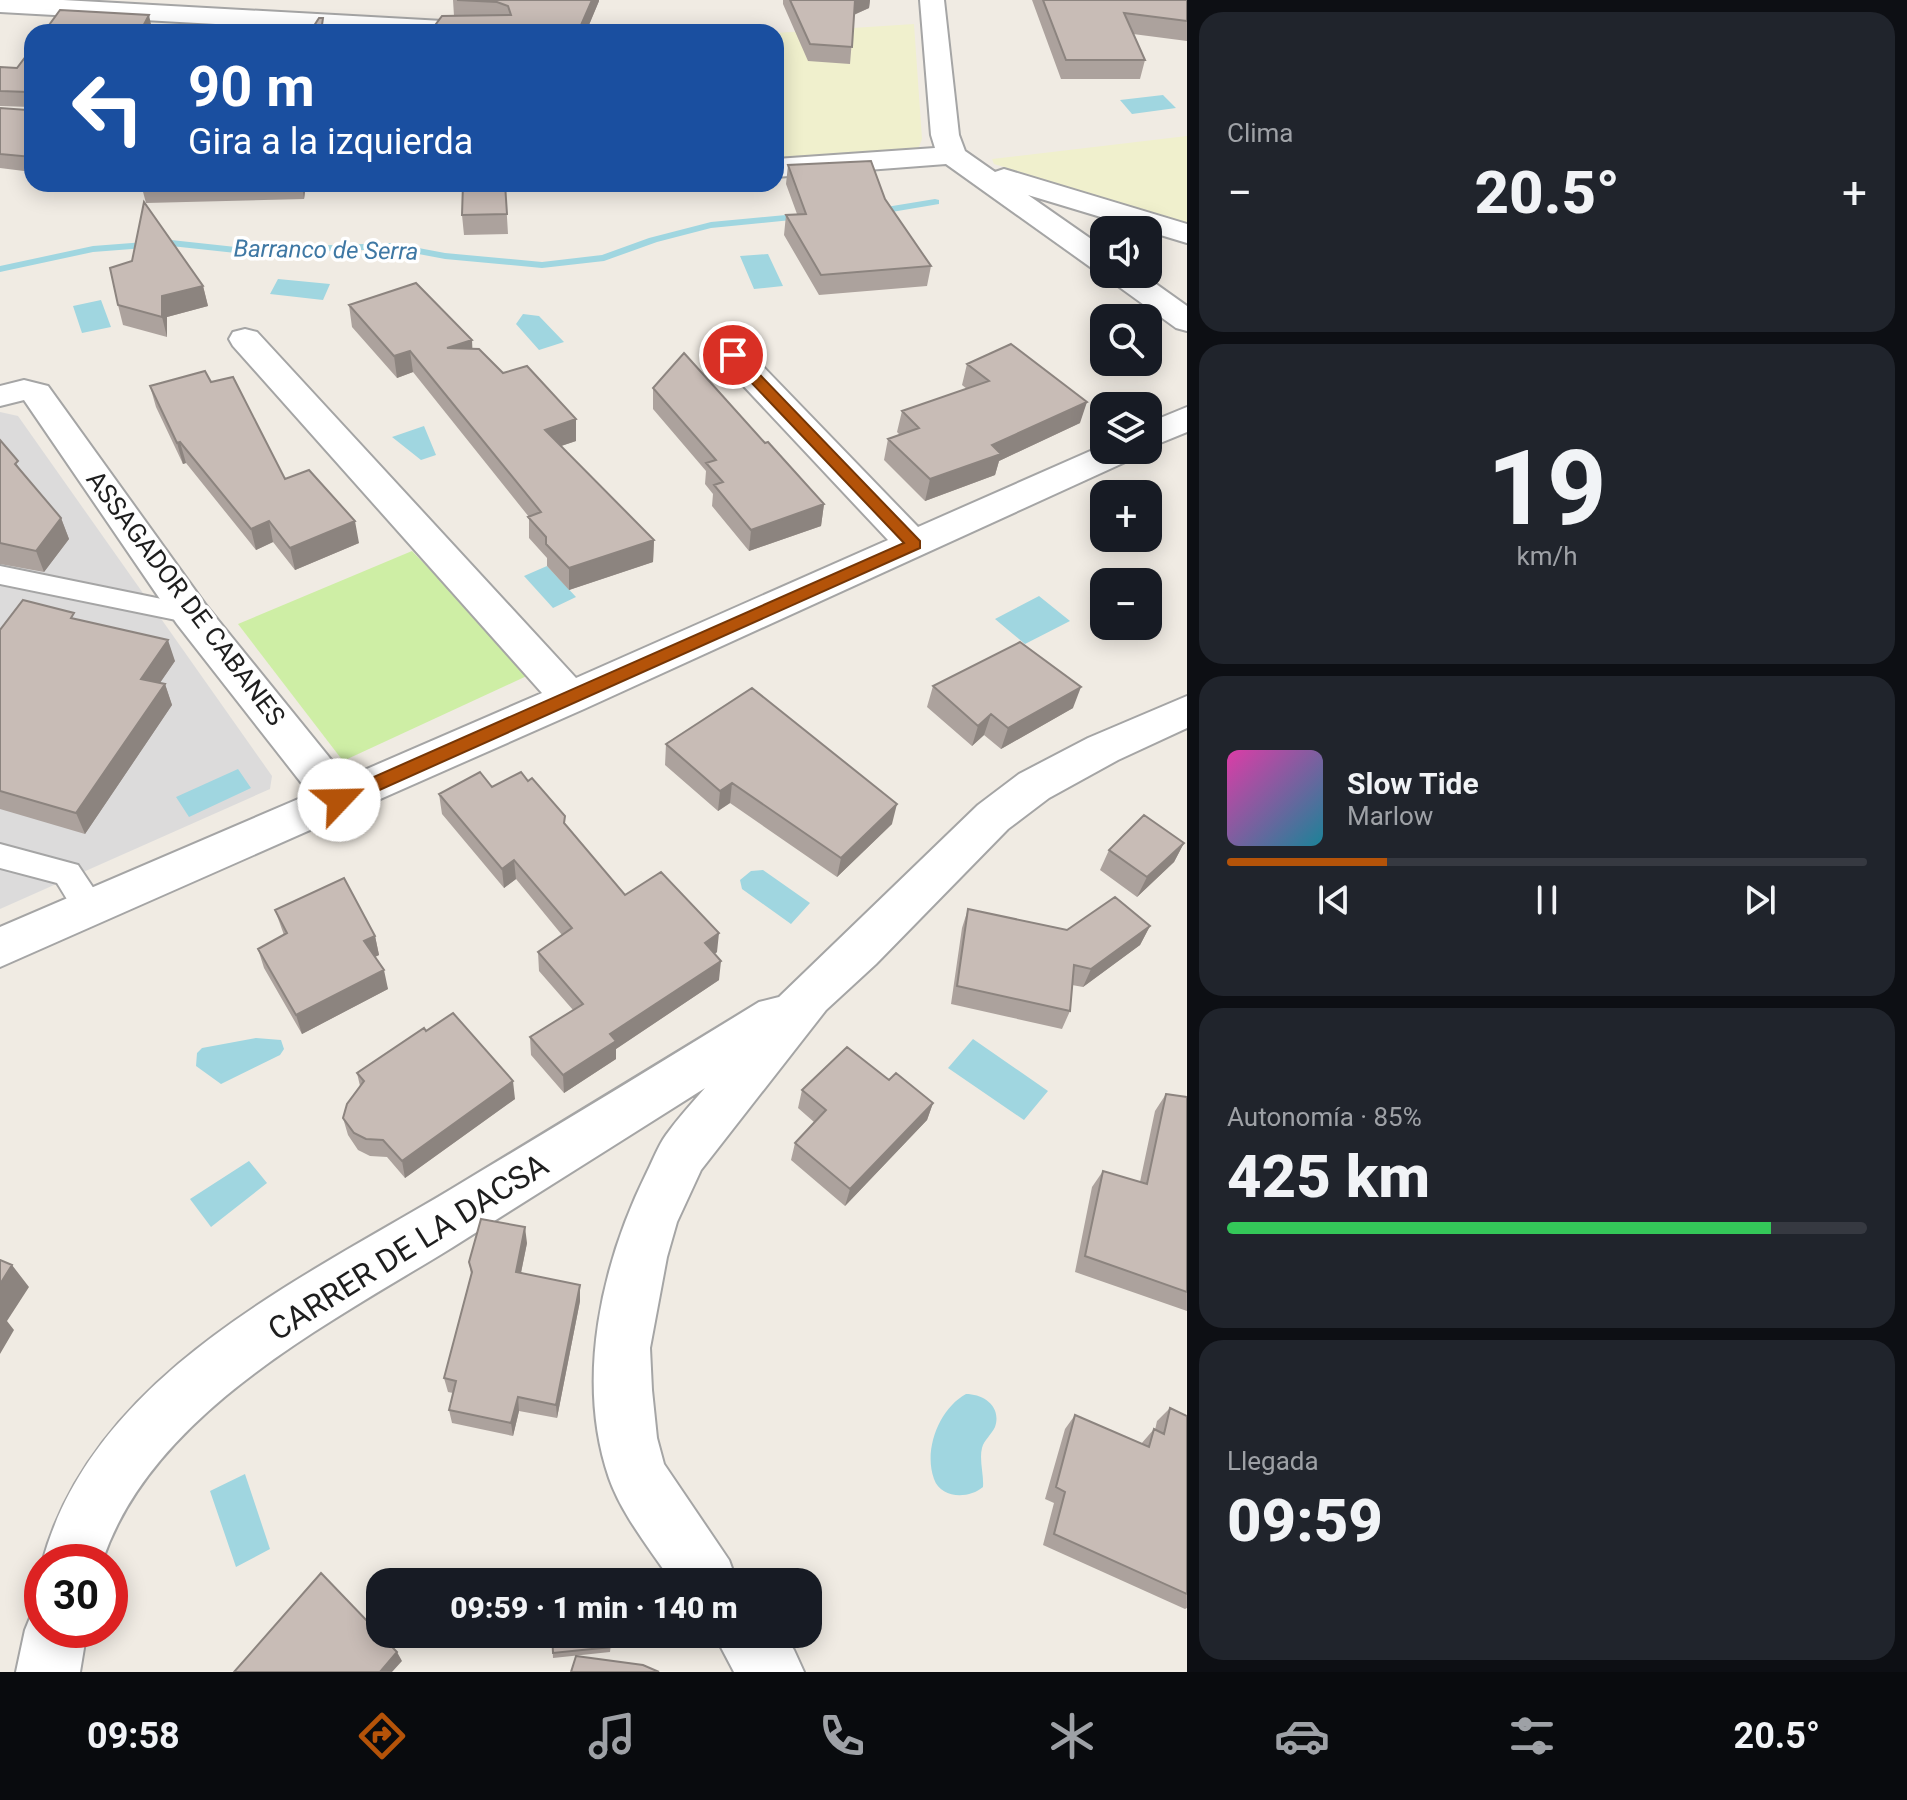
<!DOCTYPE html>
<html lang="es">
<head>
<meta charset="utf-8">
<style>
	:root { --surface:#171b24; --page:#20242c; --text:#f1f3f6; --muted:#9ea1a6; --line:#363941; --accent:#b45309 }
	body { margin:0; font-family:Roboto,sans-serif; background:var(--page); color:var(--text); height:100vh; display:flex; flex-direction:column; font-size:30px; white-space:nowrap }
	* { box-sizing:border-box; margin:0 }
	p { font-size:26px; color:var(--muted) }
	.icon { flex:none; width:44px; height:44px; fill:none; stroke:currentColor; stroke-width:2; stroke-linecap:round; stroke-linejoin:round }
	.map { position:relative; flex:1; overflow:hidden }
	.side { display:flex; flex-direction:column; gap:12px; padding:12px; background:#0d0f14; width:720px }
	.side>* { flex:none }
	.top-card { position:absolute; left:24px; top:24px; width:760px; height:168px; border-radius:24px; box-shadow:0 4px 20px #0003; background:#1a4fa0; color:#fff; overflow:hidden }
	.buttons { position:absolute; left:1090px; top:216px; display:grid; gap:16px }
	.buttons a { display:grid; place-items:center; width:72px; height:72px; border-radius:16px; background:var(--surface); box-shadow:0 4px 20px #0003; font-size:40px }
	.speed { position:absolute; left:24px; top:1544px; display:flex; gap:16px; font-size:40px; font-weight:700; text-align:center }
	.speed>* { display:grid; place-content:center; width:104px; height:104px; border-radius:50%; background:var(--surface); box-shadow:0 4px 20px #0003; line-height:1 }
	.speed .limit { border:12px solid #d22; background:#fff; color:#111 }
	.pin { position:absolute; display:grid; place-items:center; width:68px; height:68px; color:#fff; margin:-34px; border:4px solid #fff; border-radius:50%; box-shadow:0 2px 8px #0007 }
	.me { position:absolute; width:88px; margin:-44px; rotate:66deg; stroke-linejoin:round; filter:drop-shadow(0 0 6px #0008) }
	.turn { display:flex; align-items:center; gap:28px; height:168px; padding:0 32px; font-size:36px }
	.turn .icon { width:104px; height:104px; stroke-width:2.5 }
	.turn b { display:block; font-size:56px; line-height:68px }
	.big { font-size:60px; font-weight:800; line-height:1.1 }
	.side .card { flex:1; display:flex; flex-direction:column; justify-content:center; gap:12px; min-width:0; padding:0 28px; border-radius:24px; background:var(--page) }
	.side .dial { align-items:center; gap:0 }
	.dial b { font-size:104px; line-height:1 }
	.song { display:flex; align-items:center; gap:24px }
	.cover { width:96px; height:96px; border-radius:12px; background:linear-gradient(135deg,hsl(320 70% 55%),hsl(190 70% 35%)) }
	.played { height:8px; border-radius:4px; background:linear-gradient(90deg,var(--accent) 25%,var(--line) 25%) }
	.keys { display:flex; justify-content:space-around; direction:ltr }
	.heat { display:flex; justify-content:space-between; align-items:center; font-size:44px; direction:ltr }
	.charge { height:12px; border-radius:6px; background:linear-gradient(90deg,#34c759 85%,var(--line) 0) }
	.trip { position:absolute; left:366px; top:1568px; width:456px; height:80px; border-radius:24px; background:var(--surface); box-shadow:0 4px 20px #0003; font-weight:800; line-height:80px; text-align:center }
	.menu { display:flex; height:128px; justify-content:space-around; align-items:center; background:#090b0e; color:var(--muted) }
	.menu .icon { width:56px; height:56px }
	.menu .on { color:var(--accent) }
	.menu b { font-size:36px; color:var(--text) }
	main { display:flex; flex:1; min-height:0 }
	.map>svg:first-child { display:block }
	.residential { fill:#dcdbdb }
	.farmland { fill:#f0f0cd }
	.grass { fill:#ceeea5 }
	.water { fill:#a0d6e0 }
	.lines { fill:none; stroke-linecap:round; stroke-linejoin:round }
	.stream { fill:#a0d6e0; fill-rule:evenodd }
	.service-casing { stroke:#a5a5a5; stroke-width:4 }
	.minor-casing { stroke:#a5a5a5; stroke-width:4 }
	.service { fill:#fff; fill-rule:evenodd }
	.minor { fill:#fff; fill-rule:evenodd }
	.wall { fill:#aca29d }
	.shaded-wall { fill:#8c847f }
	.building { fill:#c8bcb6; stroke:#8c847f; stroke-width:2 }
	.route { fill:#b45309; stroke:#753606; stroke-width:2 }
	.labels { text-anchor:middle; stroke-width:7; stroke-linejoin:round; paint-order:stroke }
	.far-water-label { font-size:24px; font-style:italic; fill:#3f78a4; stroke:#fff }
	.street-label { font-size:26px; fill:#1e1e1e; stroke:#fff }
	.near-street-label { font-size:32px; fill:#1e1e1e; stroke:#fff }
</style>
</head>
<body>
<main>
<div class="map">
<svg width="1187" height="1672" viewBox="0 0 1187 1672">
	<rect width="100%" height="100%" fill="#f0ebe3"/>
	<path class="residential" d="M 0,412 L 18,416 L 272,776 L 270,789 L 0,909 Z"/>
	<path class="farmland" d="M 914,24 L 922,139 L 919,147 L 909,151 L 776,158 L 776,33 Z
		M 1187,136 L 1187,223 L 994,164 L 992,159 Z"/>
	<path class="grass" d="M 412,551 L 531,674 L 343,761 L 238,624 Z"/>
	<path class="water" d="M 1163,95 L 1176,108 L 1132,114 L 1120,100 Z
		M 768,254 L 783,286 L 754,289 L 740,256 Z
		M 278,279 L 330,284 L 323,300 L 270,294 Z
		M 101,300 L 111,327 L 82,333 L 73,306 Z
		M 523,314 L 539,316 L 564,342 L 539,350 L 516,324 Z
		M 424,426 L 436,455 L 421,460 L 392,437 Z
		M 547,566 L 576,597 L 553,608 L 524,576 Z
		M 1039,596 L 1070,621 L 1025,644 L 995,619 Z
		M 238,769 L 251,788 L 189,817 L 176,797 Z
		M 763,870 L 810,903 L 791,924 L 742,889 L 740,880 L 751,871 Z
		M 256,1038 L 281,1040 L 284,1049 L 280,1055 L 221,1084 L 196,1066 L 197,1053 L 202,1048 Z
		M 973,1039 L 1048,1091 L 1024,1120 L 948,1068 Z
		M 249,1161 L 267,1183 L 211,1227 L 190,1199 Z
		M 966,1394 C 983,1394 1002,1406 995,1427 C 992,1434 984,1440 982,1448 C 979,1460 984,1475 983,1487 C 969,1499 941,1499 934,1479 C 923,1449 940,1408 966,1394 Z
		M 245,1474 L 270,1549 L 236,1567 L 210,1491 Z"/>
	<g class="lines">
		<path class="stream" d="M 935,199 L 939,200 L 939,204 L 874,215 L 869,212 L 874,209 Z
			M 807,213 L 812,216 L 811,218 L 711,228 L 657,242 L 604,261 L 542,268 L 445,259 L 392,249 L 245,254 L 171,246 L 93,252 L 0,272 L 0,266 L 93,246 L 171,240 L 245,248 L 392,243 L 445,253 L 542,262 L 602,255 L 649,238 L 711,222 Z"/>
		<g class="service-casing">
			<path id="service" d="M 0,566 L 191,605 L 200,607 L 204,614 L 200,621 L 191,623 L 0,584 Z
				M 0,844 L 78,865 L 106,907 L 101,916 C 77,924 69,901 57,883 L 0,868 Z"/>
		</g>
		<g class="minor-casing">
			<path id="minor" d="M 0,0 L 63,0 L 497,24 L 506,27 L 510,32 L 361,32 L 0,12 Z
				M 920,0 L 944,0 L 959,135 L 965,151 L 995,172 L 1004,169 L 1014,172 L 1187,224 L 1187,243 L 1028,195 L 1104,248 L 1104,271 L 1093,269 L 946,164 L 776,177 L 776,159 L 935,148 L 931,135 Z
				M 1106,274 L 1142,274 L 1187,306 L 1187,331 L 1176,328 L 1111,281 Z
				M 245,329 L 257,332 L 576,678 L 888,540 L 721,362 L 716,355 L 721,348 L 733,345 L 745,348 L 918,527 L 1104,445 L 1104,450 L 1140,450 L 1134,458 L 584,709 L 0,967 L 0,927 L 310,794 L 177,624 L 24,400 L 0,406 L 0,386 L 24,380 L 48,386 L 205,604 L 346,778 L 542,693 L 233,346 L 229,339 L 233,332 Z
				M 1187,407 L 1187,432 L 1148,448 L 1148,423 Z
				M 1187,696 L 1187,728 L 1118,760 L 1049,798 L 1008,829 L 876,964 L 826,1010 L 701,1170 L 677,1222 L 667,1257 L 650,1348 L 652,1390 L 657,1438 L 664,1464 L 729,1560 L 737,1582 L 672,1582 C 650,1549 622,1515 609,1478 C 575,1379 602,1263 647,1172 C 653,1160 658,1146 666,1135 C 678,1118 692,1103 705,1088 C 621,1141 537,1194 453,1247 C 328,1324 151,1413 102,1562 L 42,1563 C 92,1375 300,1280 453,1188 C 555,1127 657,1065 759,1002 L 779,997 L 978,805 L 1019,774 L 1088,738 Z
				M 42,1605 L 42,1630 L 87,1630 L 80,1672 L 16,1672 L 25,1630 L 34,1608 Z
				M 714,1634 L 783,1634 L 794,1650 L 804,1672 L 734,1672 Z"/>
		</g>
		<use href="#service" class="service"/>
		<use href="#minor" class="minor"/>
	</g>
	<path class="wall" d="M 453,0 L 599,1 L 586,32 L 430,32 L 454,16 Z
		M 783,0 L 870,0 L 869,8 L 854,15 L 850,64 L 808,61 L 783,4 Z
		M 1032,0 L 1187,0 L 1187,41 L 1133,34 L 1145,60 L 1140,79 L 1061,79 Z
		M 32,48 L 32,172 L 0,168 L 0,108 L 27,110 L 30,107 L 0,106 L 0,67 L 17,68 Z
		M 788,165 L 885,199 L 931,266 L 927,286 L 819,295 L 784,235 L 786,215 L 797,214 L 786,184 Z
		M 136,184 L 306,184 L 304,199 L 146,203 L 142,188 L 145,185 Z
		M 505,184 L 508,234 L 464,235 L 462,215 Z
		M 203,286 L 208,306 L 167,317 L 167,337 L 123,325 L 118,305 Z
		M 349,305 L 472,348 L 503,373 L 576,441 L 561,446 L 654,540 L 653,562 L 569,590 L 547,566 L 547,558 L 529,538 L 529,517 L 413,372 L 397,378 L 352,327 Z
		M 967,364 L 1080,423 L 999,461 L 995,475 L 925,501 L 884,460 L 888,439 L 900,435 L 897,432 L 902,411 L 967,389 L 962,385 Z
		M 211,382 L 285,479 L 359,543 L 295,570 L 273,542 L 256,550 L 186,463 L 183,464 L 156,407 L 150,386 Z
		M 653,388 L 765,443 L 824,504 L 821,526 L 749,551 L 712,506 L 713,494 L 705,484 L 706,471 L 653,409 Z
		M 0,440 L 23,473 L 61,518 L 69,539 L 44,572 L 0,564 Z
		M 77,619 L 175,661 L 160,683 L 165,684 L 172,705 L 85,834 L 0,809 L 0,630 Z
		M 933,686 L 1073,708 L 1001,749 L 984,735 L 972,746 L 927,707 Z
		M 666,744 L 892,824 L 837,877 L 730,803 L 718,811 L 665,765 Z
		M 492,787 L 565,824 L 625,895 L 717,952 L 714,954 L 719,980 L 616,1049 L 616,1059 L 564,1093 L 531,1055 L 530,1037 L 573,1010 L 539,971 L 538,952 L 562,935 L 516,879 L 504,888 L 442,814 L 439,794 Z
		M 1184,843 L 1174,862 L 1137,897 L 1100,870 L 1109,850 Z
		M 968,909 L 1067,930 L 1150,926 L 1140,945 L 1083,987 L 1072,985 L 1070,1011 L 1062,1029 L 951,1004 L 962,928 Z
		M 275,910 L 375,936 L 379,955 L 375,957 L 388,989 L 302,1034 L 264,968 L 258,949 L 284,935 Z
		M 426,1031 L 515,1099 L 405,1178 L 387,1157 L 370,1156 L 358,1150 L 348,1135 L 343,1118 L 360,1086 L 357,1073 Z
		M 889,1080 L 933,1103 L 927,1120 L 845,1206 L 791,1160 L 795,1143 L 814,1122 L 798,1108 L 802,1090 Z
		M 1166,1094 L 1187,1097 L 1187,1311 L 1075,1272 L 1092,1187 L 1103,1171 L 1140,1182 L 1155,1111 Z
		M 527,1243 L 521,1273 L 580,1301 L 557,1418 L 519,1411 L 513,1436 L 452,1423 L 449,1410 L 453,1393 L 448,1392 L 444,1378 L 471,1274 L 469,1262 Z
		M 1170,1408 L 1187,1416 L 1187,1608 L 1185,1609 L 1043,1545 L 1054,1503 L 1045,1499 L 1065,1429 L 1075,1415 L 1141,1444 L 1154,1429 L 1155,1430 L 1157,1421 Z
		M 552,1634 L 612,1634 L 610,1652 L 553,1658 Z"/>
	<path class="shaded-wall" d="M 592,0 L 599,0 L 599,1 L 586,32 L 578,32 Z
		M 855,0 L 870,0 L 869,8 L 853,15 Z
		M 149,15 L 152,29 L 151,32 L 140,32 Z
		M 302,184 L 306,184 L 304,199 Z
		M 203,286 L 208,306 L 167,317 L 167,337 L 162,317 L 162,296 Z
		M 472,340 L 473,362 L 447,348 Z
		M 410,351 L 413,372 L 397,378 L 394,356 Z
		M 1087,402 L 1080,423 L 999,461 L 995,475 L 925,501 L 930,479 L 992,445 Z
		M 576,419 L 576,441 L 546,451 L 545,430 Z
		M 180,442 L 186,463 L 183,464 L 177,443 Z
		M 824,504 L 821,526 L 749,551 L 751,530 Z
		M 61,518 L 69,539 L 44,572 L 36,551 Z
		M 269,521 L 273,542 L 256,550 L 251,529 Z
		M 355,521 L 359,543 L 295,570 L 290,548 Z
		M 654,540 L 653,562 L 569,590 L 569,568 Z
		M 168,640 L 175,661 L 148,700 L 141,679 Z
		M 165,684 L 172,705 L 85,834 L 76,813 Z
		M 1081,687 L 1073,708 L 1001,749 L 1008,728 Z
		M 991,714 L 984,735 L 972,746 L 978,726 Z
		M 732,783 L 730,803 L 718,811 L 720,791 Z
		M 897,804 L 892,824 L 837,877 L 841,858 Z
		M 1184,843 L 1174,862 L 1137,897 L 1147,877 Z
		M 514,860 L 516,879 L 504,888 L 502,869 Z
		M 1150,926 L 1140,945 L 1083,987 L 1091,969 Z
		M 719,933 L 717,952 L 703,963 L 705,943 Z
		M 375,936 L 379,955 L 368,960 L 364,941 Z
		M 721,961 L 719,980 L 616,1049 L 616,1059 L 564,1093 L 563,1075 L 610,1034 Z
		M 384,970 L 388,989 L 302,1034 L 296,1015 Z
		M 513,1081 L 515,1099 L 405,1178 L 402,1161 Z
		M 933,1103 L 927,1120 L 845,1206 L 850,1189 Z
		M 525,1227 L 527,1243 L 518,1287 L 516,1272 Z
		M 12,1265 L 29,1287 L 7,1321 L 14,1330 L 0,1354 L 0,1284 Z
		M 580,1285 L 580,1301 L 557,1418 L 556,1405 Z
		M 518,1397 L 519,1411 L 513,1436 L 511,1423 Z
		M 397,1652 L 402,1661 L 392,1672 L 380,1672 Z"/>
	<path class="building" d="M 457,0 L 592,0 L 578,32 L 430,32 L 442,16 L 511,15 L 508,6 L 497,2 Z
		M 790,0 L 855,0 L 852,47 L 810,44 Z
		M 1043,0 L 1187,0 L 1187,21 L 1124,13 L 1145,60 L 1066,60 Z
		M 60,10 L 149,15 L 140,32 L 44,32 Z
		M 319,18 L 323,18 L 321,32 L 310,32 Z
		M 32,48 L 32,157 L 0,154 L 0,108 L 27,110 L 31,107 L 31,95 L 28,92 L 0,91 L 0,67 L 17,68 Z
		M 871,161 L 885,199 L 931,266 L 821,275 L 786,215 L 806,214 L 788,165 Z
		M 146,184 L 272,184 L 142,188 Z
		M 463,184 L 505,184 L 507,214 L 462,215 Z
		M 144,202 L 203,286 L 162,296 L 162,317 L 118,305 L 110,268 L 132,261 Z
		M 416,283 L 472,340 L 447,348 L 479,349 L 503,373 L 527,366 L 576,419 L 545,430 L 654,540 L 569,568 L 546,544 L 546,537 L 528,517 L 541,512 L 410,351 L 394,356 L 349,305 Z
		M 1011,344 L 1087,402 L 992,445 L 1001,454 L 930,479 L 888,439 L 919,428 L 902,411 L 989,381 L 967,364 Z
		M 684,353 L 765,443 L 768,442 L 824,504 L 751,530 L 714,485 L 723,482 L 706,463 L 716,460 L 653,388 Z
		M 205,371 L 211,382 L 233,377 L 285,479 L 309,470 L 355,521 L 290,548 L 269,521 L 251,529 L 180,442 L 177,443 L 150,386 Z
		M 0,440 L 18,461 L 15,464 L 61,518 L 36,551 L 0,543 Z
		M 23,600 L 74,613 L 71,618 L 168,640 L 141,679 L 165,684 L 76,813 L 0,791 L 0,630 Z
		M 1020,642 L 1081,687 L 1008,728 L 991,714 L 978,726 L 933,686 Z
		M 752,688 L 897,804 L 841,858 L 732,783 L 720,791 L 666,744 Z
		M 480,772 L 492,787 L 521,772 L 528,781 L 532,778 L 565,816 L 564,823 L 625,895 L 661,872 L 719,933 L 705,943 L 721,961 L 610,1034 L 616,1041 L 563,1075 L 530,1037 L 583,1004 L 538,952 L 572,928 L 514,860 L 502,869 L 439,794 Z
		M 1144,815 L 1184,843 L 1147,877 L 1109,850 Z
		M 344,878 L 375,936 L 364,941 L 384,970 L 296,1015 L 258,949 L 287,933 L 275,910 Z
		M 1115,897 L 1150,926 L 1091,969 L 1074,965 L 1070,1011 L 957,986 L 968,909 L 1067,930 Z
		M 453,1013 L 513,1081 L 402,1161 L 383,1140 L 366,1139 L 354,1133 L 343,1118 L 347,1104 L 364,1081 L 357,1073 L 424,1028 L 426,1031 Z
		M 847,1047 L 889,1080 L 896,1073 L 933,1103 L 850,1189 L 795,1143 L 826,1110 L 802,1090 Z
		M 1166,1094 L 1187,1097 L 1187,1292 L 1085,1256 L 1103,1171 L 1147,1184 Z
		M 481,1219 L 525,1227 L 516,1272 L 580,1285 L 556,1405 L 518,1397 L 511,1423 L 449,1410 L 456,1381 L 444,1378 L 472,1272 L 469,1262 Z
		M 0,1260 L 12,1265 L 0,1284 Z
		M 1170,1408 L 1187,1416 L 1187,1594 L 1054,1534 L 1065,1492 L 1056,1487 L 1075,1415 L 1149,1447 L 1154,1429 L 1164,1434 Z
		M 321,1573 L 397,1652 L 380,1672 L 234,1672 Z
		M 616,1573 L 615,1582 L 548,1582 L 548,1579 Z
		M 552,1634 L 611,1634 L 611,1647 L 553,1653 Z
		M 576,1656 L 643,1665 L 659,1672 L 571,1672 Z"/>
	<path class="route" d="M 733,351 L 738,352 L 920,541 L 920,548 L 346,805 L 333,805 L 330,800 L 333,795 L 904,543 L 728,358 L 728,352 Z"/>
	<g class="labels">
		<g class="far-water-label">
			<text transform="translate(326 250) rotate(1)" y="8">Barranco de Serra</text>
		</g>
		<g class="street-label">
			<text transform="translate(186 598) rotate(53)" y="9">ASSAGADOR DE CABANES</text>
		</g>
		<g class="near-street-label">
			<text transform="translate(408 1247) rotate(-32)" y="11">CARRER DE LA DACSA</text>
		</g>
	</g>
</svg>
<div class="buttons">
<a><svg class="icon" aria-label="sound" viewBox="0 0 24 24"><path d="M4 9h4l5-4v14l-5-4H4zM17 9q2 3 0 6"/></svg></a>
<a><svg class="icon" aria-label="search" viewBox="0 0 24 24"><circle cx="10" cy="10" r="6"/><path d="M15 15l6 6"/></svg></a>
<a><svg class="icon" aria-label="layers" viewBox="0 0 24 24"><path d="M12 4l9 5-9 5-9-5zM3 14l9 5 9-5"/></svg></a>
<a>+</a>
<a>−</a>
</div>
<div class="speed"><div class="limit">30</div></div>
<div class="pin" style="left:733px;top:355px;background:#d93025"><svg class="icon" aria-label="arrive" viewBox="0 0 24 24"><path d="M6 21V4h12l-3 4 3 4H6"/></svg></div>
<svg class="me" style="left:339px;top:800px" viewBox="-20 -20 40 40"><circle r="19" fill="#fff"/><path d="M0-13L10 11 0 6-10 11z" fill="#b45309"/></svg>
<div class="trip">09:59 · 1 min · 140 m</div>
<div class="top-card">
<div class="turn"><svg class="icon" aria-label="left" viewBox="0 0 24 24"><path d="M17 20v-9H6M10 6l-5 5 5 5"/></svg><div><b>90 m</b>Gira a la izquierda</div></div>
</div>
</div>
<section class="side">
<div class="card"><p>Clima</p>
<div class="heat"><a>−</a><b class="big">20.5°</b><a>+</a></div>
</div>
<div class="card dial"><b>19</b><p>km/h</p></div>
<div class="card">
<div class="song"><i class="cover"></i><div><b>Slow Tide</b><p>Marlow</p></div></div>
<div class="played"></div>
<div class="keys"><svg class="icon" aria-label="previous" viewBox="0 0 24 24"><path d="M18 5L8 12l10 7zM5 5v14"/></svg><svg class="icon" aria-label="pause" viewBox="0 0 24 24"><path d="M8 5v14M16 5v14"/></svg><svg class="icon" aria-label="next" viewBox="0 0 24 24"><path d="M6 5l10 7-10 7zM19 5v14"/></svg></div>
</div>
<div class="card"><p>Autonomía · 85%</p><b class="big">425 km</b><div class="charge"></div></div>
<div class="card"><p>Llegada</p><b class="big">09:59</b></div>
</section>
</main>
<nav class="menu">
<b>09:58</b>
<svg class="icon on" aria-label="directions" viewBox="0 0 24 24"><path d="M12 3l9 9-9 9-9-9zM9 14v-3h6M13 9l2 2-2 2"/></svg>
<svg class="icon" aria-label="music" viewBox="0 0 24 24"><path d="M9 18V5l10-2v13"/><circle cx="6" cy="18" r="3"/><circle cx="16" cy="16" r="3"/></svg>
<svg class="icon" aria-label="phone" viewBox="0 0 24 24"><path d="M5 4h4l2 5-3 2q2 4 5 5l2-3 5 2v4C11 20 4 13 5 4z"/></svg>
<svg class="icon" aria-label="climate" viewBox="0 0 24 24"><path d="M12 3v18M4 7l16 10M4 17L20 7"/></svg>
<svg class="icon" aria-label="car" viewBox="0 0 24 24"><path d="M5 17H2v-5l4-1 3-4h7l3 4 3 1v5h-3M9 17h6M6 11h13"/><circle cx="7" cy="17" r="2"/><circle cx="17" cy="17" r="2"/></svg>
<svg class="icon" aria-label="filters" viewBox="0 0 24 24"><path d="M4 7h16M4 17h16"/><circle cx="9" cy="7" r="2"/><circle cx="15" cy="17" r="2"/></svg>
<b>20.5°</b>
</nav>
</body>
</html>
